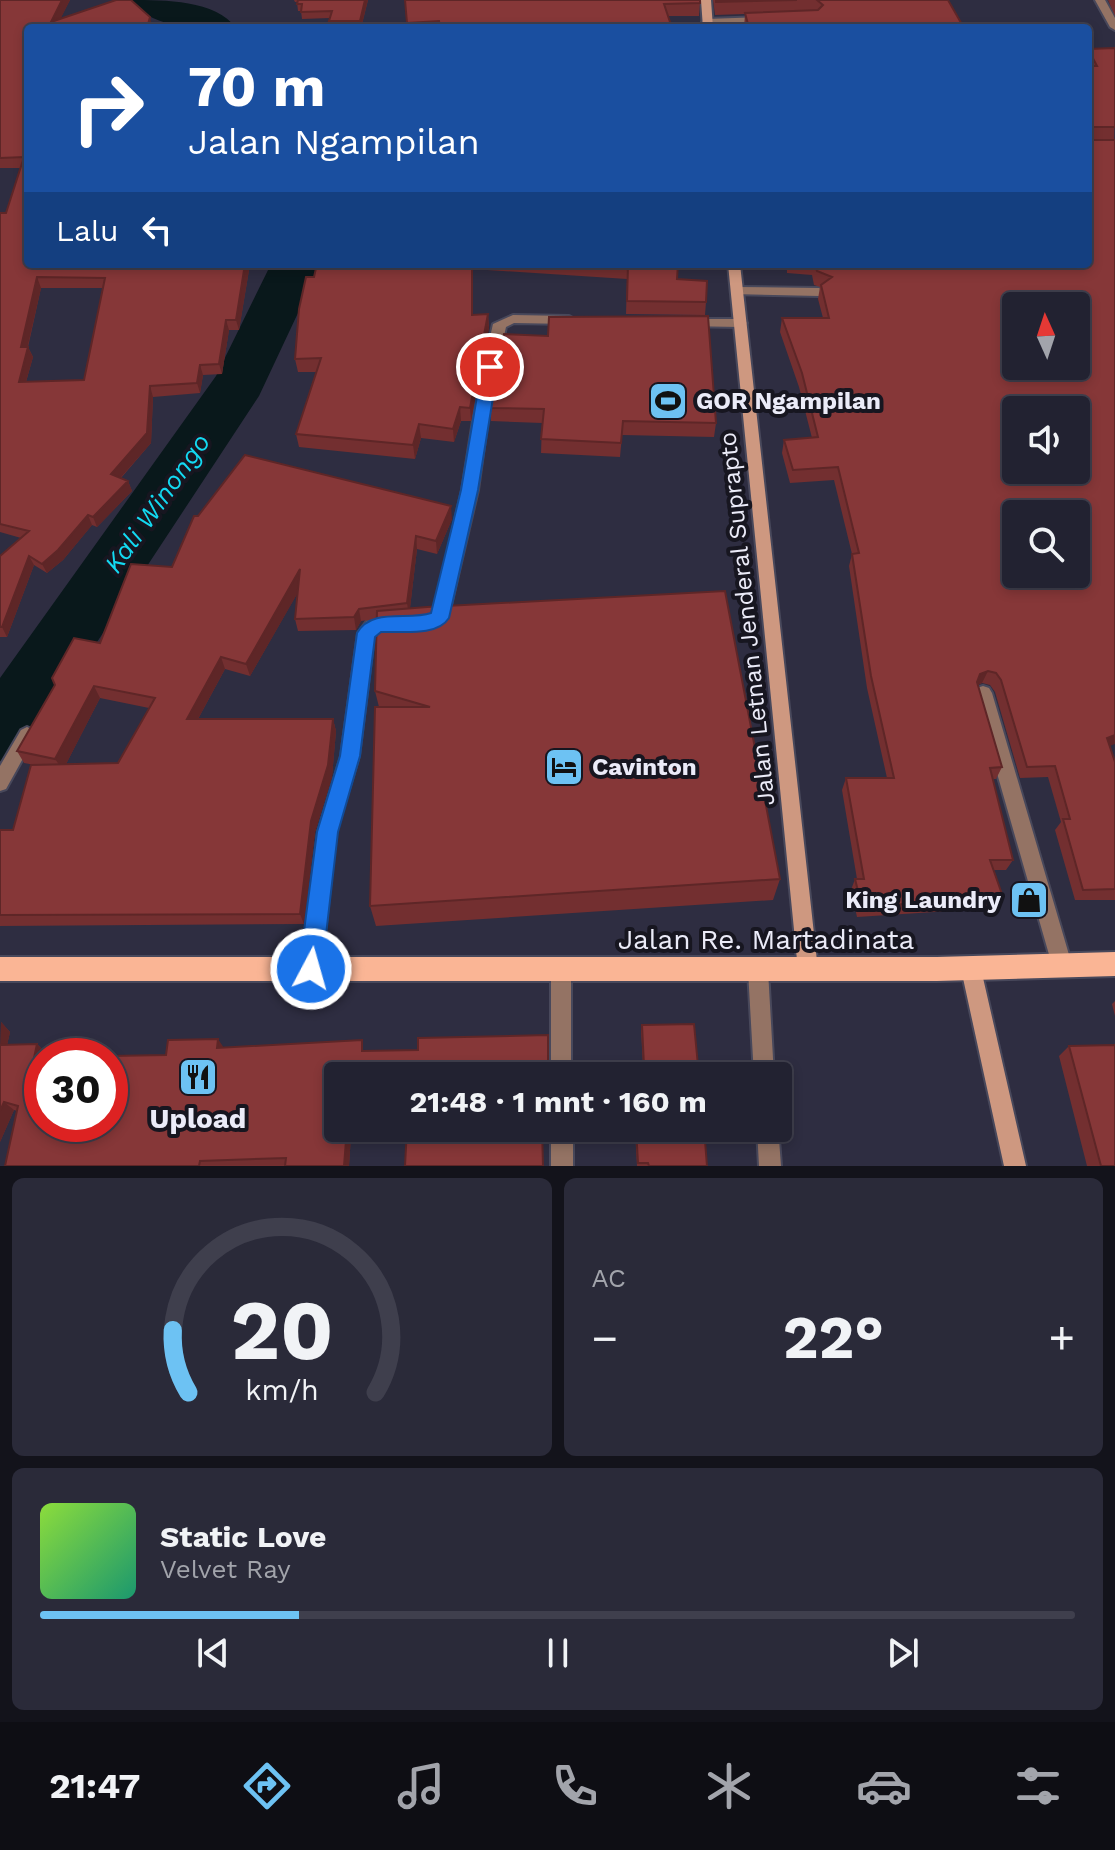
<!DOCTYPE html>
<html lang="id">
<head>
<meta charset="utf-8">
<style>
	:root { --surface:#222231; --page:#2a2a39; --text:#f1f3f6; --muted:#a2a4ab; --line:#3f3f4d; --accent:#6dc2f3 }
	body { margin:0; font-family:"Work Sans",sans-serif; background:var(--page); color:var(--text); height:100vh; display:flex; flex-direction:column; font-size:30px; white-space:nowrap }
	* { box-sizing:border-box; margin:0 }
	p { font-size:26px; color:var(--muted) }
	.icon { flex:none; width:44px; height:44px; fill:none; stroke:currentColor; stroke-width:2; stroke-linecap:round; stroke-linejoin:round }
	.map { position:relative; height:1166px; overflow:hidden }
	.panel { display:flex; flex-direction:column; gap:12px; padding:12px; background:#13131b; flex:1 }
	.panel>* { flex:none }
	.top-card { position:absolute; left:24px; top:24px; width:1068px; height:244px; border-radius:8px; box-shadow:0 4px 12px #0003,0 0 0 2px var(--line); background:#1a4fa0; color:#fff; overflow:hidden }
	.needle { width:52px; rotate:357deg }
	.controls { position:absolute; left:1002px; top:292px; display:grid; gap:16px }
	.controls a { display:grid; place-items:center; width:88px; height:88px; border-radius:8px; background:var(--surface); box-shadow:0 4px 12px #0003,0 0 0 2px var(--line); font-size:40px }
	.speed { position:absolute; left:24px; top:1038px; display:flex; gap:16px; font-size:40px; font-weight:700; text-align:center }
	.speed>* { display:grid; place-content:center; width:104px; height:104px; border-radius:50%; background:var(--surface); box-shadow:0 4px 12px #0003,0 0 0 2px var(--line); line-height:1 }
	.speed .limit { border:12px solid #d22; background:#fff; color:#111 }
	.pin { position:absolute; display:grid; place-items:center; width:68px; height:68px; color:#fff; margin:-34px; border:4px solid #fff; border-radius:50%; box-shadow:0 2px 8px #0007 }
	.me { position:absolute; width:88px; margin:-44px; rotate:6deg; stroke-linejoin:round; filter:drop-shadow(0 0 6px #0008) }
	.turn { display:flex; align-items:center; gap:28px; height:168px; padding:0 32px; font-size:36px }
	.turn .icon { width:104px; height:104px; stroke-width:2.5 }
	.turn b { display:block; font-size:56px; line-height:68px }
	.then { display:flex; align-items:center; height:76px; padding:0 32px; background:#0003; gap:16px; font-size:30px }
	.big { font-size:60px; font-weight:700; line-height:1.1 }
	.panel .widget { flex:1; display:flex; flex-direction:column; justify-content:center; gap:12px; min-width:0; padding:0 28px; border-radius:12px; background:var(--page) }
	.panel .dial { align-items:center; gap:0 }
	.dial svg { height:208px; overflow:visible; fill:none; stroke:var(--line); stroke-width:7; stroke-linecap:round; text-anchor:middle }
	.dial text { fill:var(--text); stroke:none }
	.song { display:flex; align-items:center; gap:24px }
	.cover { width:96px; height:96px; border-radius:12px; background:linear-gradient(135deg,hsl(90 70% 55%),hsl(160 70% 35%)) }
	.played { height:8px; border-radius:4px; background:linear-gradient(90deg,var(--accent) 25%,var(--line) 25%) }
	.keys { display:flex; justify-content:space-around; direction:ltr }
	.heat { display:flex; justify-content:space-between; align-items:center; font-size:44px; direction:ltr }
	.panel .tiles { flex:1; display:grid; gap:12px; grid-template-columns:1fr 1fr }
	.widget:last-child { grid-column:span 2 }
	.trip { position:absolute; left:324px; top:1062px; width:468px; height:80px; border-radius:8px; background:var(--surface); box-shadow:0 4px 12px #0003,0 0 0 2px var(--line); font-weight:700; line-height:80px; text-align:center }
	.menu { display:flex; height:128px; justify-content:space-around; align-items:center; background:#0e0e14; color:var(--muted) }
	.menu .icon { width:56px; height:56px }
	.menu .current { color:var(--accent) }
	.menu b { font-size:36px; color:var(--text) }
	.map>svg:first-child { display:block }
	.lines { fill:none; stroke-linecap:round; stroke-linejoin:round }
	.river { fill:#09181b; fill-rule:evenodd }
	.lane-casing { stroke:#48485b; stroke-width:4 }
	.street-casing { stroke:#48485b; stroke-width:4 }
	.secondary-casing { stroke:#48485b; stroke-width:4 }
	.primary-casing { stroke:#48485b; stroke-width:4 }
	.lane { fill:#947364; fill-rule:evenodd }
	.street { fill:#947364; fill-rule:evenodd }
	.secondary { fill:#ce9880; fill-rule:evenodd }
	.primary { fill:#fab595; fill-rule:evenodd }
	.wall { fill:#732f30; fill-rule:evenodd }
	.shaded-wall { fill:#5e2627 }
	.building { fill:#863738; stroke:#5e2627; stroke-width:2; fill-rule:evenodd }
	.route { fill:#1a73e8; stroke:#114b97; stroke-width:2 }
	.labels { text-anchor:middle; stroke-width:8; stroke-linejoin:round; paint-order:stroke }
	.poi-label { font-size:24px; font-weight:bold; fill:#ebebf8; stroke:#171620; text-anchor:start }
	.street-label { font-size:24px; fill:#ebebf8; stroke:#171620 }
	.water-label { font-size:26px; font-style:italic; fill:#13d9f1; stroke:#171620 }
	.near-street-label { font-size:28px; fill:#ebebf8; stroke:#171620 }
	.near-poi-label { font-size:28px; font-weight:bold; fill:#ebebf8; stroke:#171620 }
</style>
</head>
<body>
<div class="map">
<svg width="1115" height="1166" viewBox="0 0 1115 1166">
	<rect width="100%" height="100%" fill="#2e2d41"/>
	<g class="lines">
		<path class="river" d="M 131,0 C 164,0 216,0 236,28 C 204,28 152,31 131,0 Z
			M 271,264 L 321,264 L 259,396 L 24,753 L 0,761 L 0,678 L 216,376 Z"/>
		<g class="lane-casing">
			<path id="lane" d="M 763,17 L 768,20 L 766,22 L 707,25 L 702,22 L 707,19 Z"/>
		</g>
		<g class="street-casing">
			<path id="street" d="M 1095,0 L 1105,0 L 1115,18 L 1115,30 L 1110,27 Z
				M 737,287 L 819,288 L 826,292 L 819,296 L 732,294 L 732,288 Z
				M 513,315 L 569,316 L 576,320 L 569,324 L 514,323 L 506,327 L 492,389 L 478,490 L 449,614 C 444,623 435,630 425,627 L 423,622 L 434,611 L 462,490 L 478,389 L 493,324 Z
				M 689,319 L 740,319 L 747,323 L 740,327 L 684,326 L 684,320 Z
				M 396,617 L 402,619 L 404,624 L 402,629 L 377,632 L 374,636 L 359,756 L 336,832 L 321,969 L 318,976 L 311,979 L 304,976 L 301,969 L 318,832 L 341,756 L 358,633 L 367,621 Z
				M 983,686 L 989,688 L 992,693 L 1072,965 L 1069,972 L 1062,975 L 1055,972 L 1052,965 L 974,693 L 977,688 Z
				M 27,727 L 33,730 L 36,735 L 6,789 L 0,791 L 0,766 L 21,730 Z
				M 561,959 L 568,962 L 571,969 L 571,1076 L 551,1076 L 551,969 L 554,962 Z
				M 758,960 L 765,963 L 768,970 L 774,1076 L 754,1076 L 748,970 L 751,963 Z
				M 778,1126 L 781,1166 L 759,1166 L 757,1128 Z
				M 551,1128 L 573,1128 L 573,1166 L 551,1166 Z"/>
		</g>
		<g class="secondary-casing">
			<path id="secondary" d="M 701,0 L 711,0 L 713,28 L 703,28 Z
				M 728,264 L 740,264 L 818,970 L 815,977 L 808,980 L 801,977 L 798,970 Z
				M 971,959 L 978,962 L 981,969 L 1026,1166 L 1004,1166 L 961,969 L 964,962 Z"/>
		</g>
		<g class="primary-casing">
			<path id="primary" d="M 1115,952 L 1115,976 L 937,981 L 0,981 L 0,957 L 937,957 Z"/>
		</g>
		<use href="#lane" class="lane"/>
		<use href="#street" class="street"/>
		<use href="#secondary" class="secondary"/>
		<use href="#primary" class="primary"/>
	</g>
	<path class="wall" d="M 0,0 L 70,0 L 60,19 L 28,264 L 250,264 L 239,330 L 229,330 L 222,374 L 203,375 L 200,393 L 153,397 L 151,443 L 121,478 L 128,481 L 132,491 L 97,527 L 92,525 L 63,560 L 47,573 L 34,565 L 7,637 L 0,637 L 0,556 L 21,538 L 0,532 L 0,213 L 6,213 L 20,168 L 0,168 ZM 41,288 L 103,288 L 84,380 L 26,382 L 33,357 L 28,347 Z
		M 294,0 L 368,0 L 361,28 L 330,28 L 330,18 L 302,19 L 301,11 L 298,11 L 297,2 L 295,2 Z
		M 405,0 L 700,0 L 699,16 L 668,16 L 672,28 L 407,28 Z
		M 713,0 L 948,0 L 964,28 L 744,28 L 745,14 L 715,15 Z
		M 1108,0 L 1115,0 L 1115,16 Z
		M 1115,48 L 1109,746 L 1115,762 L 1115,900 L 1075,900 L 1055,830 L 1061,822 L 1048,777 L 1020,778 L 995,692 L 990,685 L 982,683 L 978,685 L 1002,767 L 996,779 L 993,779 L 1013,860 L 1006,870 L 994,870 L 1003,897 L 996,908 L 857,917 L 851,890 L 855,879 L 857,879 L 842,790 L 846,778 L 887,778 L 867,688 L 849,566 L 852,554 L 834,480 L 790,483 L 782,453 L 784,440 L 812,438 L 799,387 L 780,332 L 782,318 L 823,318 L 818,299 L 820,287 L 814,285 L 812,275 L 787,273 L 787,264 L 1088,264 L 1088,49 Z
		M 317,264 L 678,264 L 677,279 L 706,302 L 705,315 L 626,314 L 627,279 L 472,269 L 473,315 L 488,314 L 489,328 L 471,421 L 461,421 L 454,442 L 421,438 L 415,459 L 299,447 L 296,434 L 316,372 L 298,372 L 295,359 Z
		M 548,336 L 716,423 L 714,437 L 622,435 L 620,457 L 541,453 L 542,423 L 491,421 L 490,408 Z
		M 452,519 L 437,554 L 417,549 L 410,608 L 780,879 L 773,900 L 376,926 L 370,906 L 379,707 L 375,691 L 377,619 L 361,621 L 356,630 L 298,631 L 295,619 L 298,592 L 250,676 L 225,669 L 198,719 L 333,719 L 336,731 L 332,777 L 315,832 L 304,924 L 0,926 L 0,830 L 13,830 L 35,765 L 24,763 L 17,751 L 100,643 L 172,567 ZM 100,698 L 149,708 L 118,763 L 66,764 Z
		M 1115,1001 L 1115,1016 L 1112,1004 Z
		M 1,1022 L 10,1032 L 7,1045 L 37,1044 L 46,1053 L 46,1056 L 42,1056 L 42,1124 L 166,1055 L 223,1048 L 366,1051 L 418,1050 L 548,1035 L 338,1128 L 542,1128 L 407,1134 L 351,1135 L 349,1166 L 5,1166 L 17,1111 L 14,1110 L 0,1142 Z
		M 642,1025 L 699,1076 L 632,1076 L 632,1066 L 643,1066 L 641,1031 Z
		M 1069,1046 L 1115,1166 L 1087,1166 L 1059,1056 Z
		M 599,1128 L 704,1128 L 707,1166 L 637,1166 L 635,1131 L 600,1132 Z"/>
	<path class="shaded-wall" d="M 62,0 L 70,0 L 56,28 L 51,22 Z
		M 365,0 L 368,0 L 361,28 L 360,21 Z
		M 150,17 L 152,28 L 147,28 Z
		M 245,264 L 250,264 L 239,330 L 236,320 Z
		M 37,277 L 41,288 L 25,358 L 21,347 Z
		M 488,314 L 489,328 L 471,421 L 470,408 Z
		M 226,320 L 229,330 L 222,374 L 219,364 Z
		M 28,347 L 33,357 L 23,392 L 19,382 Z
		M 200,365 L 203,375 L 200,393 L 197,383 Z
		M 150,386 L 153,397 L 151,443 L 115,484 L 111,474 Z
		M 460,407 L 461,421 L 454,442 L 453,429 Z
		M 419,424 L 421,438 L 415,459 L 413,445 Z
		M 128,481 L 132,491 L 97,527 L 93,517 Z
		M 451,506 L 452,519 L 437,554 L 436,541 Z
		M 88,515 L 92,525 L 63,560 L 47,573 L 42,564 Z
		M 416,536 L 417,549 L 409,616 L 407,603 Z
		M 29,556 L 34,565 L 7,637 L 2,627 Z
		M 300,569 L 304,582 L 250,676 L 246,664 Z
		M 359,609 L 361,621 L 356,630 L 354,617 Z
		M 221,657 L 225,669 L 192,730 L 187,719 Z
		M 988,671 L 982,683 L 974,686 L 980,674 Z
		M 94,686 L 100,698 L 63,770 L 55,759 Z
		M 333,719 L 336,731 L 332,777 L 315,832 L 304,924 L 300,914 L 311,821 Z
		M 1115,735 L 1115,744 L 1099,750 L 1107,738 Z
		M 1,1022 L 10,1032 L 5,1055 L 0,1050 Z
		M 218,1039 L 224,1048 L 217,1048 Z
		M 37,1044 L 46,1053 L 46,1056 L 42,1056 L 42,1066 L 34,1058 Z
		M 4,1102 L 14,1110 L 0,1142 L 0,1111 Z
		M 347,1128 L 351,1135 L 349,1166 L 344,1166 Z"/>
	<path class="building" d="M 0,0 L 62,0 L 51,22 L 116,0 L 131,0 L 150,17 L 147,28 L 28,28 L 28,264 L 245,264 L 236,320 L 226,320 L 219,364 L 200,365 L 197,383 L 150,386 L 147,433 L 111,474 L 128,481 L 93,517 L 88,515 L 58,550 L 42,564 L 29,556 L 2,627 L 0,627 L 0,556 L 29,531 L 0,524 L 0,213 L 6,213 L 24,157 L 0,158 ZM 37,277 L 105,278 L 84,380 L 19,382 L 28,347 L 21,347 Z
		M 298,0 L 365,0 L 360,21 L 329,21 L 332,11 L 301,12 L 302,4 L 297,4 Z
		M 405,0 L 700,0 L 700,3 L 664,4 L 672,28 L 440,28 L 439,21 L 407,23 Z
		M 716,0 L 797,0 L 716,2 Z
		M 817,0 L 948,0 L 964,28 L 749,28 L 745,13 L 818,10 L 823,5 Z
		M 1115,48 L 1115,127 L 1093,127 L 1090,130 L 1091,140 L 1115,140 L 1115,735 L 1107,738 L 1115,762 L 1115,889 L 1083,890 L 1063,819 L 1070,819 L 1055,766 L 1027,767 L 1001,680 L 996,673 L 988,671 L 980,674 L 977,682 L 1002,767 L 990,768 L 1013,860 L 990,860 L 1003,897 L 862,907 L 855,879 L 864,879 L 846,778 L 894,778 L 871,676 L 852,554 L 859,553 L 838,467 L 793,470 L 784,440 L 818,437 L 802,373 L 782,318 L 829,318 L 821,285 L 832,277 L 817,271 L 815,264 L 1088,264 L 1088,66 L 1097,66 L 1088,49 ZM 1016,306 L 1076,306 L 1076,366 L 1016,366 ZM 1016,410 L 1076,410 L 1076,470 L 1016,470 ZM 1016,514 L 1076,514 L 1076,574 L 1016,574 Z
		M 317,264 L 472,264 L 472,315 L 488,314 L 470,408 L 460,407 L 453,429 L 419,424 L 413,445 L 296,434 L 321,358 L 295,359 L 299,309 L 306,277 L 314,277 Z
		M 606,264 L 678,264 L 677,279 L 707,281 L 706,302 L 627,301 L 628,265 Z
		M 708,316 L 716,423 L 623,421 L 621,443 L 541,439 L 544,409 L 490,408 L 504,334 L 548,336 L 549,317 Z
		M 245,455 L 451,506 L 436,541 L 416,536 L 407,603 L 359,609 L 354,617 L 295,619 L 300,569 L 246,664 L 221,657 L 187,719 L 333,719 L 328,765 L 311,821 L 300,914 L 0,915 L 0,830 L 13,830 L 31,765 L 118,763 L 155,698 L 94,686 L 55,759 L 17,751 L 55,685 L 52,678 L 74,638 L 100,643 L 131,564 L 172,567 L 194,516 L 198,516 Z
		M 725,591 L 780,879 L 370,906 L 375,707 L 430,707 L 375,691 L 377,611 L 427,607 Z
		M 694,1024 L 699,1076 L 633,1076 L 632,1066 L 644,1066 L 642,1025 Z
		M 548,1035 L 548,1067 L 556,1070 L 557,1076 L 338,1076 L 338,1128 L 347,1128 L 344,1166 L 285,1166 L 286,1158 L 200,1161 L 199,1166 L 5,1166 L 18,1106 L 4,1102 L 0,1111 L 0,1045 L 37,1044 L 34,1058 L 42,1058 L 42,1124 L 110,1124 L 110,1056 L 166,1055 L 168,1040 L 218,1039 L 217,1048 L 362,1040 L 362,1051 L 418,1050 L 418,1038 Z
		M 1115,1045 L 1115,1166 L 1101,1166 L 1069,1046 Z
		M 407,1128 L 542,1128 L 543,1166 L 405,1166 Z
		M 636,1128 L 704,1128 L 707,1166 L 649,1166 L 648,1163 L 638,1163 Z"/>
	<path class="route" d="M 490,362 L 498,367 L 478,490 L 449,618 C 437,637 401,631 381,632 L 375,637 L 360,756 L 338,832 L 322,969 L 319,977 L 311,980 L 303,977 L 299,969 L 317,832 L 340,756 L 357,633 C 372,607 408,621 431,613 L 461,490 L 482,367 Z"/>
	<defs>
		<g id="stadium-square" transform="scale(2)"><rect x="-9" y="-9" width="18" height="18" rx="4" fill="#6dc2f3" stroke="#171620"/><path d="M0-5a6.5 5 0 1 0 0 10a6.5 5 0 1 0 0-10ZM-3.5-1.8h7v3.6h-7Z" fill="#111"/></g>
		<g id="hotel-square" transform="scale(2)"><rect x="-9" y="-9" width="18" height="18" rx="4" fill="#6dc2f3" stroke="#171620"/><path d="M-6-4.5h1.5V1H6V5H4.5V3h-9V5H-6ZM-4 0a1.8 1.8 0 1 1 3.6 0ZM.5 0V-2.5h3Q6-2.5 6 0Z" fill="#111"/></g>
		<g id="shop-square" transform="scale(2)"><rect x="-9" y="-9" width="18" height="18" rx="4" fill="#6dc2f3" stroke="#171620"/><path d="M-5-2.5h2.3a2.7 3.5 0 0 1 5.4 0H5L5.5 6h-11ZM-1.5-2.5h3a1.5 2.3 0 0 0-3 0Z" fill="#111"/></g>
		<g id="restaurant-square" transform="scale(2)"><rect x="-9" y="-9" width="18" height="18" rx="4" fill="#6dc2f3" stroke="#171620"/><path d="M-5-6h1v4h1v-4h1v4h1v-4h1v5L-1.5 .5V6h-2V.5L-5-1ZM5-6V6H3V1.5H1.5Q1.5-4 5-6Z" fill="#111"/></g>
	</defs>
	<g fill-rule="evenodd">
		<use href="#stadium-square" x="668" y="401"/>
		<use href="#hotel-square" x="564" y="767"/>
		<use href="#shop-square" x="1029" y="900"/>
		<use href="#restaurant-square" x="198" y="1077"/>
	</g>
	<g class="labels">
		<g class="poi-label">
			<text x="696" y="409">GOR Ngampilan</text>
			<text x="592" y="775">Cavinton</text>
			<text x="1001" y="908" text-anchor="end">King Laundry</text>
		</g>
		<g class="street-label">
			<text transform="translate(747 619) rotate(-96)" y="8">Jalan Letnan Jenderal Suprapto</text>
		</g>
		<g class="water-label">
			<text transform="translate(157 503) rotate(-55)" y="9">Kali Winongo</text>
		</g>
		<g class="near-street-label">
			<text x="766" y="949">Jalan Re. Martadinata</text>
		</g>
		<g class="near-poi-label">
			<text x="198" y="1128">Upload</text>
		</g>
	</g>
</svg>
<div class="controls">
<a><svg class="needle" viewBox="-14 -14 28 28"><path d="M0-13l5 13h-10z" fill="#e53935"/><path d="M0 13l5-13h-10z" fill="#a2a4ab"/></svg></a>
<a><svg class="icon" aria-label="sound" viewBox="0 0 24 24"><path d="M4 9h4l5-4v14l-5-4H4zM17 9q2 3 0 6"/></svg></a>
<a><svg class="icon" aria-label="search" viewBox="0 0 24 24"><circle cx="10" cy="10" r="6"/><path d="M15 15l6 6"/></svg></a>
</div>
<div class="speed"><div class="limit">30</div></div>
<div class="pin" style="left:490px;top:367px;background:#d93025"><svg class="icon" aria-label="arrive" viewBox="0 0 24 24"><path d="M6 21V4h12l-3 4 3 4H6"/></svg></div>
<svg class="me" style="left:311px;top:969px" viewBox="-20 -20 40 40"><circle r="17" fill="#1a73e8" stroke="#fff" stroke-width="3"/><path d="M0-11L8 9 0 5-8 9z" fill="#fff"/></svg>
<div class="trip">21:48 · 1 mnt · 160 m</div>
<div class="top-card">
<div class="turn"><svg class="icon" aria-label="right" viewBox="0 0 24 24"><path d="M7 20v-9h11M14 6l5 5-5 5"/></svg><div><b>70 m</b>Jalan Ngampilan</div></div>
<div class="then">Lalu<svg class="icon" aria-label="left" viewBox="0 0 24 24"><path d="M17 20v-9H6M10 6l-5 5 5 5"/></svg></div>
</div>
</div>
<section class="panel">
<div class="tiles">
<div class="widget dial"><svg viewBox="0 0 100 80">
<path d="M14 69A42 42 0 1 1 86 69"/>
<path d="M14 69A42 42 0 0 1 8 45" stroke="#6dc2f3"/>
<text x="50" y="56" font-size="32" font-weight="700">20</text>
<text x="50" y="72" font-size="11">km/h</text>
</svg></div>
<div class="widget"><p>AC</p>
<div class="heat"><a>−</a><b class="big">22°</b><a>+</a></div>
</div>
<div class="widget">
<div class="song"><i class="cover"></i><div><b>Static Love</b><p>Velvet Ray</p></div></div>
<div class="played"></div>
<div class="keys"><svg class="icon" aria-label="previous" viewBox="0 0 24 24"><path d="M18 5L8 12l10 7zM5 5v14"/></svg><svg class="icon" aria-label="pause" viewBox="0 0 24 24"><path d="M8 5v14M16 5v14"/></svg><svg class="icon" aria-label="next" viewBox="0 0 24 24"><path d="M6 5l10 7-10 7zM19 5v14"/></svg></div>
</div>
</div>
</section>
<nav class="menu">
<b>21:47</b>
<svg class="icon current" aria-label="directions" viewBox="0 0 24 24"><path d="M12 3l9 9-9 9-9-9zM9 14v-3h6M13 9l2 2-2 2"/></svg>
<svg class="icon" aria-label="music" viewBox="0 0 24 24"><path d="M9 18V5l10-2v13"/><circle cx="6" cy="18" r="3"/><circle cx="16" cy="16" r="3"/></svg>
<svg class="icon" aria-label="phone" viewBox="0 0 24 24"><path d="M5 4h4l2 5-3 2q2 4 5 5l2-3 5 2v4C11 20 4 13 5 4z"/></svg>
<svg class="icon" aria-label="climate" viewBox="0 0 24 24"><path d="M12 3v18M4 7l16 10M4 17L20 7"/></svg>
<svg class="icon" aria-label="car" viewBox="0 0 24 24"><path d="M5 17H2v-5l4-1 3-4h7l3 4 3 1v5h-3M9 17h6M6 11h13"/><circle cx="7" cy="17" r="2"/><circle cx="17" cy="17" r="2"/></svg>
<svg class="icon" aria-label="filters" viewBox="0 0 24 24"><path d="M4 7h16M4 17h16"/><circle cx="9" cy="7" r="2"/><circle cx="15" cy="17" r="2"/></svg>
</nav>
</body>
</html>
